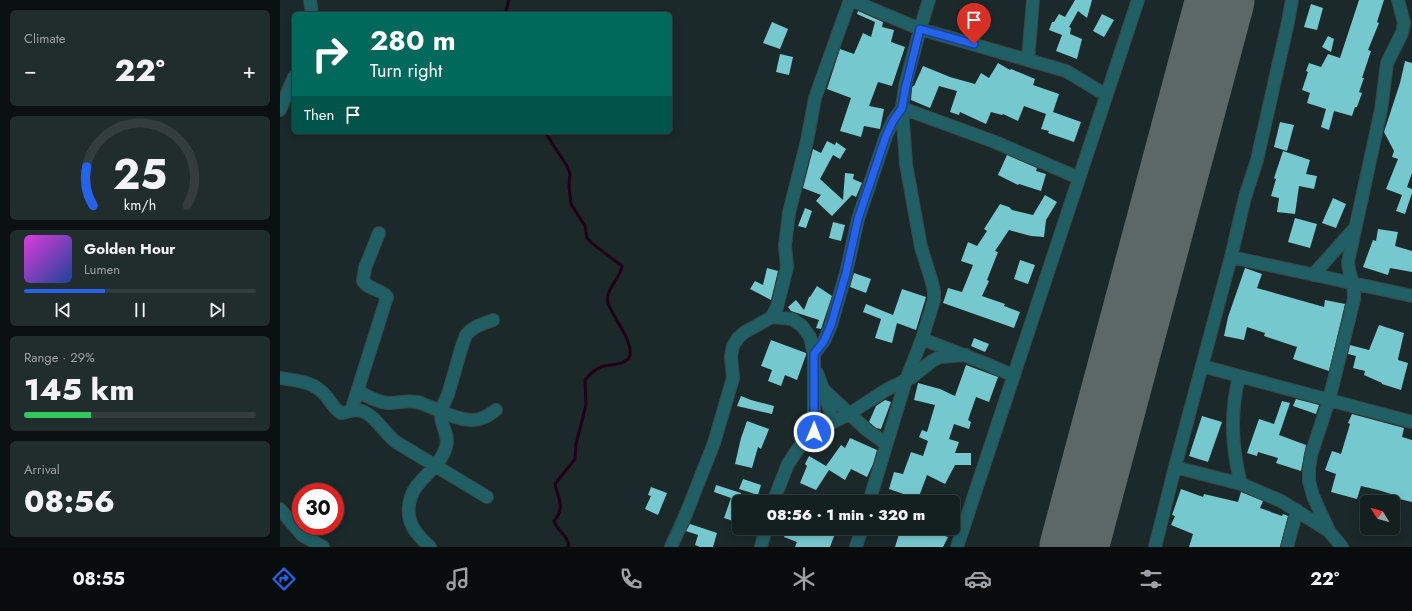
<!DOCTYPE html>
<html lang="en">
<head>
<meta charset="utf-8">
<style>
	:root { --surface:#141f20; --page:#212c2d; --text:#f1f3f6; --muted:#9da2a5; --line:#333d3e; --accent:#2563eb }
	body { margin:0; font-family:Jost,sans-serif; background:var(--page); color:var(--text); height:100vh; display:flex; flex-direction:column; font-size:15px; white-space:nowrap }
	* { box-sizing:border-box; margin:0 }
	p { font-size:13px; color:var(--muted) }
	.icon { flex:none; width:22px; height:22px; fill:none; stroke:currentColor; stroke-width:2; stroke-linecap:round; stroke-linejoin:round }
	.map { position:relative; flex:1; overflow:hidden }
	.panel { display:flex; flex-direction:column; gap:10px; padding:10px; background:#0b1112; width:280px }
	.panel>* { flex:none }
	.guide { position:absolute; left:12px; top:12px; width:380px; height:122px; border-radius:6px; box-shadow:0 2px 10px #0003,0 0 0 1px var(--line); background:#00695c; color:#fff; overflow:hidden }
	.needle { width:26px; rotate:307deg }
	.buttons { position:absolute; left:1080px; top:495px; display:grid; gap:8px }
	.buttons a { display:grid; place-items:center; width:40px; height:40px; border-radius:6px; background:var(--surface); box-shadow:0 2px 10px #0003,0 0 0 1px var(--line); font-size:20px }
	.speed { position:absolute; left:12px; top:483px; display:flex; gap:8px; font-size:20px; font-weight:700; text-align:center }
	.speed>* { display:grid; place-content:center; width:52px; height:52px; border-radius:50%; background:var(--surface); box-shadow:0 2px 10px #0003,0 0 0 1px var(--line); line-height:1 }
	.speed .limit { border:6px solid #d22; background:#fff; color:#111 }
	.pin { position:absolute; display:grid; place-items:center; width:34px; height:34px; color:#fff; margin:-41px -17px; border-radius:50% 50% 50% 0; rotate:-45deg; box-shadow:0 0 4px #0007 }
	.pin .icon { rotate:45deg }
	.me { position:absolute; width:44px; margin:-22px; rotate:1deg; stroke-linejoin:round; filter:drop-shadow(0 0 3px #0008) }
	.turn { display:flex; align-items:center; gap:14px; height:84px; padding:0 12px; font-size:18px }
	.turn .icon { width:52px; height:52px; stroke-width:2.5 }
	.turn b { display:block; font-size:28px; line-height:34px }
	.then { display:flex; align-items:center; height:38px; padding:0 12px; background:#0003; gap:8px; font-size:15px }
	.big { font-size:30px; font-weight:800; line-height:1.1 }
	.panel .tile { flex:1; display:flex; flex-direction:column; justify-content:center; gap:6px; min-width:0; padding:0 14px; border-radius:6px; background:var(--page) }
	.panel .dial { align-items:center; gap:0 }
	.dial svg { height:104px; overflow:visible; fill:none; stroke:var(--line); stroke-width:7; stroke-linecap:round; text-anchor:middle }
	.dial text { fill:var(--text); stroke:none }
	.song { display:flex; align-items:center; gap:12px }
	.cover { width:48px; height:48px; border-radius:6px; background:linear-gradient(135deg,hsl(300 70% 55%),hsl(220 70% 35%)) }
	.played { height:4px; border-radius:2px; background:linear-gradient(90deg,var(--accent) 35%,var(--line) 35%) }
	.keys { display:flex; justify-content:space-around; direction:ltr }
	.heat { display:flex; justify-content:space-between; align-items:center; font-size:22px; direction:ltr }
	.charge { height:6px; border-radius:3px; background:linear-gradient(90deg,#34c759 29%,var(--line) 0) }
	.trip { position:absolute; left:452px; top:495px; width:228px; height:40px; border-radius:6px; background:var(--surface); box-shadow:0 2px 10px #0003,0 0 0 1px var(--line); font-weight:800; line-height:40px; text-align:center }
	.tabs { display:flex; height:64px; justify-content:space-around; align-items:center; background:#080c0d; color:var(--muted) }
	.tabs .icon { width:28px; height:28px }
	.tabs .on { color:var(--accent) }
	.tabs b { font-size:18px; color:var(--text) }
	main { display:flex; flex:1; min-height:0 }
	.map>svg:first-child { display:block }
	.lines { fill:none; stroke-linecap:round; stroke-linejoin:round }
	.stream { stroke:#230018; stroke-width:3 }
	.runway { stroke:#5c6868; stroke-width:69 }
	.building { fill:#76c8cf }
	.minor-casing { stroke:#3a4748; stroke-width:14 }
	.minor { stroke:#205f64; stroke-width:12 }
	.route-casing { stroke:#184099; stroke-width:10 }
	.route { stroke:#2563eb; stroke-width:7 }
</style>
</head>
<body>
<main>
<section class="panel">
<div class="tile"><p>Climate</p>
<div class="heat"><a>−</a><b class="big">22°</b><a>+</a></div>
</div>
<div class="tile dial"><svg viewBox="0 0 100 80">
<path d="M14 69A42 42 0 1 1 86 69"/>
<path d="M14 69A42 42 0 0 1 9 39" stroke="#2563eb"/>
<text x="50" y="56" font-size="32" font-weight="700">25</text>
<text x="50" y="72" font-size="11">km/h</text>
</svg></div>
<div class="tile">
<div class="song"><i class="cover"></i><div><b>Golden Hour</b><p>Lumen</p></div></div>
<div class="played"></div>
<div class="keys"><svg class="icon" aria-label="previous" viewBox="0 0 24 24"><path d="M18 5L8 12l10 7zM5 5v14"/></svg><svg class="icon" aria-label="pause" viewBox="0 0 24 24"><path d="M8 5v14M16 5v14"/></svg><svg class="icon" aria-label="next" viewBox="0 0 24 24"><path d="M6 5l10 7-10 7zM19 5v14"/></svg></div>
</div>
<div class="tile"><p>Range · 29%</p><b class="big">145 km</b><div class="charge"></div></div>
<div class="tile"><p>Arrival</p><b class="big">08:56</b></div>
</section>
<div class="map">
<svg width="1132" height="547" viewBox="0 0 1132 547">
	<rect width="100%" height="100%" fill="#1b292a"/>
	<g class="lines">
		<path class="stream" d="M 225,14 L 229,0
			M 265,132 L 287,166 L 290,174 L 289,187 L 291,204 L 305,226 L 307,238 L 313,244 L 342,266 C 340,279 325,289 328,303 C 332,316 358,347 348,359 C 342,366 329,364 321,367 C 314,370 310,374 305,380 L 306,405 L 296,444 L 295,459 L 275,484 C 278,499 286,507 274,521 C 278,533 287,533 289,546 L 287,547"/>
		<path class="runway" d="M 794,547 L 940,0"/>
	</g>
	<path class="building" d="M 795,0 L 812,0 L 807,18 L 798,11 L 789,27 L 791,28 L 790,34 L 802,39 L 797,59 L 776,51 L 782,35 L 769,30 L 772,22 L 774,22 L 779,14 L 785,17 Z
		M 1079,0 L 1104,0 L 1097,22 L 1099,23 L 1088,50 L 1091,51 L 1082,78 L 1084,78 L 1079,92 L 1082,93 L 1077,107 L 1075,107 L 1072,116 L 1054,111 L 1049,130 L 1041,127 L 1046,109 L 1027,103 L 1030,93 L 1022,90 L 1028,72 L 1026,71 L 1029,63 L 1041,67 L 1048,54 L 1060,58 Z
		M 1031,4 L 1043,8 L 1037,30 L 1024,27 Z
		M 578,11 L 603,22 L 602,27 L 614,30 L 611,42 L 625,47 L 612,86 L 598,82 L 589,106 L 604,109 L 600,129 L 584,126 L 581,137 L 560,131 L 571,98 L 547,89 L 560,49 L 574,54 L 583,33 L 591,37 L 595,22 L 577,14 Z
		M 822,14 L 834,20 L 824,37 L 813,31 Z
		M 492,22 L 508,29 L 500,49 L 483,43 Z
		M 1048,36 L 1054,39 L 1051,52 L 1042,47 Z
		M 500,54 L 513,57 L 509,75 L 496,72 Z
		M 1125,61 L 1132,63 L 1132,173 L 1127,187 L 1132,189 L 1132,193 L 1125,214 L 1116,211 L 1122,195 L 1106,189 L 1118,159 L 1112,157 L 1114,151 L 1104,132 L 1120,83 Z
		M 718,63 L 730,70 L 731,69 L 755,79 L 753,85 L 779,94 L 773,112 L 801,122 L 794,142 L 768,133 L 769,131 L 761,129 L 766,114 L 744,106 L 738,121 L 723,114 L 722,115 L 711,112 L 706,124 L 680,112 L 679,115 L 670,112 L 677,91 L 659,86 L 650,108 L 631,100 L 632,88 L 633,86 L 634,86 L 643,66 L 670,77 L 695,84 L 701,73 L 709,78 Z
		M 1000,122 L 1014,125 L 1007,151 L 994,147 Z
		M 547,141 L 555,145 L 556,142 L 566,149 L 560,159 L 553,155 L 540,179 L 563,200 L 565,173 L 574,174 L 573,179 L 582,183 L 576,197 L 572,195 L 552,216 L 536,201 L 541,195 L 523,188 L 533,149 L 541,153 Z
		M 1003,151 L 1030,160 L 1026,174 L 1037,176 L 1034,189 L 1019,186 L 1015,214 L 997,212 L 999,198 L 991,196 L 996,179 L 994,178 Z
		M 727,155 L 757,168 L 756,171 L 766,174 L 761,191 L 739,184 L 738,185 L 718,175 Z
		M 765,195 L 777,202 L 766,220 L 764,237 L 751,236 L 729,230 L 715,251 L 718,252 L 707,280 L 709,281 L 702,296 L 725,304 L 724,306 L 740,312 L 734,328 L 663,303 L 668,288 L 682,292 L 693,265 L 681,261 L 688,242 L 697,246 L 707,231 L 704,229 L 720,204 L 729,207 L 732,210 L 753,215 Z
		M 1053,198 L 1066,204 L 1056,228 L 1042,223 Z
		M 525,208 L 532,211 L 526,228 L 518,226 Z
		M 1015,218 L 1037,224 L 1030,248 L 1008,242 Z
		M 553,222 L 565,225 L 561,241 L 549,238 Z
		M 1098,229 L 1118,232 L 1115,246 L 1132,251 L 1132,272 L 1110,268 L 1108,275 L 1083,267 L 1093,240 L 1096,241 Z
		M 740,260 L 755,265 L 748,284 L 734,279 Z
		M 487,268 L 498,271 L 491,300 L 470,289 L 475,281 L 483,285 Z
		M 965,268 L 982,274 L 977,288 L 1044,307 L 1045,300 L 1065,304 L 1049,371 L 1013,359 L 1017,347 L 984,336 L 985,333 L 967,327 L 964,340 L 944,336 L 948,317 Z
		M 574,273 L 591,279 L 586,293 L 570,287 Z
		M 537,286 L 552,296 L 541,329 L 536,328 L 539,320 L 511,311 L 508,307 L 516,300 L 524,310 L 529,297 L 530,297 Z
		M 622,289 L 646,297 L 636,330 L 617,323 L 612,343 L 595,338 L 601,319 L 583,312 L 586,304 L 613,315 Z
		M 1099,325 L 1124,333 L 1118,359 L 1118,360 L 1128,363 L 1121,390 L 1102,384 L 1102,383 L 1084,375 L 1085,371 L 1073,368 L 1076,356 L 1068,354 L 1070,345 L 1089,350 Z
		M 694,338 L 709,344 L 705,352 L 691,346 Z
		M 491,340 L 526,353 L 526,355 L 517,380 L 505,375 L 501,386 L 488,381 L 492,370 L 481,366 Z
		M 686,365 L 718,377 L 709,402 L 696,397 L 688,420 L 691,422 L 689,429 L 674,424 L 669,439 L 679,442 L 675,453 L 691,453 L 691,465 L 675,465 L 665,484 L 647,475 L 638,499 L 609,489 L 614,472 L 623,474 L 631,452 L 643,456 L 648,441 L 639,437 L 642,430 L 647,432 L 655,405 L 634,400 L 638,383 L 660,389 L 675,396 Z
		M 461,396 L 471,400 L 494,406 L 492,414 L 457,406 Z
		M 1016,399 L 1039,405 L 1036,414 L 1013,406 Z
		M 605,400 L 611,402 L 601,429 L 596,428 L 589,422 L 596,406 Z
		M 1002,401 L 1010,403 L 999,435 L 1026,445 L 1021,471 L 996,463 L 998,458 L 978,452 L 977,456 L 967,453 L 979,419 L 994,424 Z
		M 1072,414 L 1124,428 L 1122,437 L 1132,440 L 1132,502 L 1111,497 L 1111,494 L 1098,490 L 1081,486 L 1077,499 L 1051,492 L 1056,474 L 1045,470 L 1052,451 L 1061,454 L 1070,424 L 1068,423 Z
		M 922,416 L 942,422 L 928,462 L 909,456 Z
		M 467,421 L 489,429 L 481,449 L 478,447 L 472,468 L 455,464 L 461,438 Z
		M 570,438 L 597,450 L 593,464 L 587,477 L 571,469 L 565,480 L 549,470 L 536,490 L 520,483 L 527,466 L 525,464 L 529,456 L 546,466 L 561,445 L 565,448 Z
		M 463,479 L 481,485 L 478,495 L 459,489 Z
		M 436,485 L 461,493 L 459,500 L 459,523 L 444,518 L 451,498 L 434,492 Z
		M 371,487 L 387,493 L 378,515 L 365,509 L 371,496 L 368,495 Z
		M 901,489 L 923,497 L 924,494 L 958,502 L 961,492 L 983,501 L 980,508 L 1002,516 L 1003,514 L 1008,516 L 1000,547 L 909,547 L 913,534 L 891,525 L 895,516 L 892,515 Z
		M 410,524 L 437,533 L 433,547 L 420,547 L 415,545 L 418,535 L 406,531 Z
		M 508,528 L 557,528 L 550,547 L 515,547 L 517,542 L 504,537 Z
		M 621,528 L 669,528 L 665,536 L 668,537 L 663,547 L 615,547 Z"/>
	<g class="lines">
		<g class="minor-casing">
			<path id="minor" d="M 30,0 L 32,14
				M 571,0 L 640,29 L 786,71 L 826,95
				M 748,60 L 753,0
				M 0,110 L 14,77
				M 951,257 L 1132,296
				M 1033,275 L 1074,229
				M 492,317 L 512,319 L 522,326 L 530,337 L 534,354 L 534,432
				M 642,339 L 707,364 L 734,376
				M 534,354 L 544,341 L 551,325 L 566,273 L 578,219 L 606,136 L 613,121 L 622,108 L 715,142 L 799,178
				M 922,366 L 1132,422
				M 537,373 L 543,389 L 548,394 L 587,430 L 606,444
				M 959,377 C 950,412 952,450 961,484
				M 0,378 C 19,381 33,381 46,396 C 52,403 54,409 61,413 C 66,413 69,411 74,410 C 93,409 103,433 116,442 L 207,497
				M 78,391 C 87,396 98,403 110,403 C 119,403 127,400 137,402 C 155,407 172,419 190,420 C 200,421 208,416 216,410
				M 544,392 L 553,421
				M 71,411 L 107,297 C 102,289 88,290 83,281 L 85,268 L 99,233
				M 895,467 L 961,484 L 1001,501 L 1049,531 L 1062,547
				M 493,502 L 508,464 L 520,446 L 534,432 L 569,414 L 606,390 L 632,377 L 652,361 L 660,357 L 686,355
				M 589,502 L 626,380 L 642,339 L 654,300 L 654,291 L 651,279 L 641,247 L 626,164 L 622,108 L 625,86 L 640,29 L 649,0
				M 0,509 L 22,535 L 43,547
				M 1049,531 L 1033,496 L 1029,481 L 1029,469 L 1031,455 L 1049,400 L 1074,299 C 1075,283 1069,276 1068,262 L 1101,110 L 1107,63 L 1122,33 L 1124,23 L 1118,0
				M 150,547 C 144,541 138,536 134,529 C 124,513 129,493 141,481 C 151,470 162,461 166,447 C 170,434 159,424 161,411 C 163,404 167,398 169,391 C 175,372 179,353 186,335 C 193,326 203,324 213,320
				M 391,547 L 406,514 L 434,443 L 453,378 L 451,356 L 453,346 L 458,338 L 465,332 L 492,317 L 497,307 L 507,267 L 505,245 L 509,213 L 527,141 L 535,98 L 570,0
				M 481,547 L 486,528
				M 576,547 L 582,528
				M 677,547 L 858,0
				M 875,547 L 895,467 L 951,257 L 965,197 L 977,160 L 1008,22 L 1012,0
				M 1007,547 L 1017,510"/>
		</g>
		<use href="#minor" class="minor"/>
	</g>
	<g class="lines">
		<g class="route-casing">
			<path id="route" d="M 534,432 L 534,354 L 544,341 L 551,325 L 566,273 L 578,219 L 606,136 L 613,121 L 622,108 L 626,86 L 640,29 L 694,44"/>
		</g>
		<use href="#route" class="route"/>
	</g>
</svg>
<div class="buttons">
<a><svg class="needle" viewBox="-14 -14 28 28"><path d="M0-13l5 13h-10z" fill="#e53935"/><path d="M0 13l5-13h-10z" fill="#9da2a5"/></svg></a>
</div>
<div class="speed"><div class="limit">30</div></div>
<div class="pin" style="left:694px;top:44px;background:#d93025"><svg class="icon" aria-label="arrive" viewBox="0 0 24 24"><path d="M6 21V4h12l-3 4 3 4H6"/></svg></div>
<svg class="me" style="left:534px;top:432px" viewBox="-20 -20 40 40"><circle r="17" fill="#2563eb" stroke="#fff" stroke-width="3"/><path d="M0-11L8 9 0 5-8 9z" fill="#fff"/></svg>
<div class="trip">08:56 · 1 min · 320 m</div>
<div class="guide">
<div class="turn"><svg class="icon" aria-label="right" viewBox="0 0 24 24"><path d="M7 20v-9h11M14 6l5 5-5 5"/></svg><div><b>280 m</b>Turn right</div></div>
<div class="then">Then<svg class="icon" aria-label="arrive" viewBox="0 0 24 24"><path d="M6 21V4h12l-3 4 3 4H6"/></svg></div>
</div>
</div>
</main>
<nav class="tabs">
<b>08:55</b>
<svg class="icon on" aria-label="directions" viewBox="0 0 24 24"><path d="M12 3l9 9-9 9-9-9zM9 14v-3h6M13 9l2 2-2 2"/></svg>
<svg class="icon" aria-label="music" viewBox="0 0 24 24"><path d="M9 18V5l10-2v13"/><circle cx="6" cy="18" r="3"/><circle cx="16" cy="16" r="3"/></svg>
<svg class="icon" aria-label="phone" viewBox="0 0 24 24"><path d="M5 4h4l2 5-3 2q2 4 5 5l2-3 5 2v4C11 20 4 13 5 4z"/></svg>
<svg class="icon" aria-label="climate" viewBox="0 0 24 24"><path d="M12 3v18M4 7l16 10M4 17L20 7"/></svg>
<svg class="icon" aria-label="car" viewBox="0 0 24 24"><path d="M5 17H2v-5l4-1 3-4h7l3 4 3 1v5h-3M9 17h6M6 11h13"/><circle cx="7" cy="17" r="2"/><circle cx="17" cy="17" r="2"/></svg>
<svg class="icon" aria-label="filters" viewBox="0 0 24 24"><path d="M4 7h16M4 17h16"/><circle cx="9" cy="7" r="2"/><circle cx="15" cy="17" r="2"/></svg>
<b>22°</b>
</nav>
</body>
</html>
